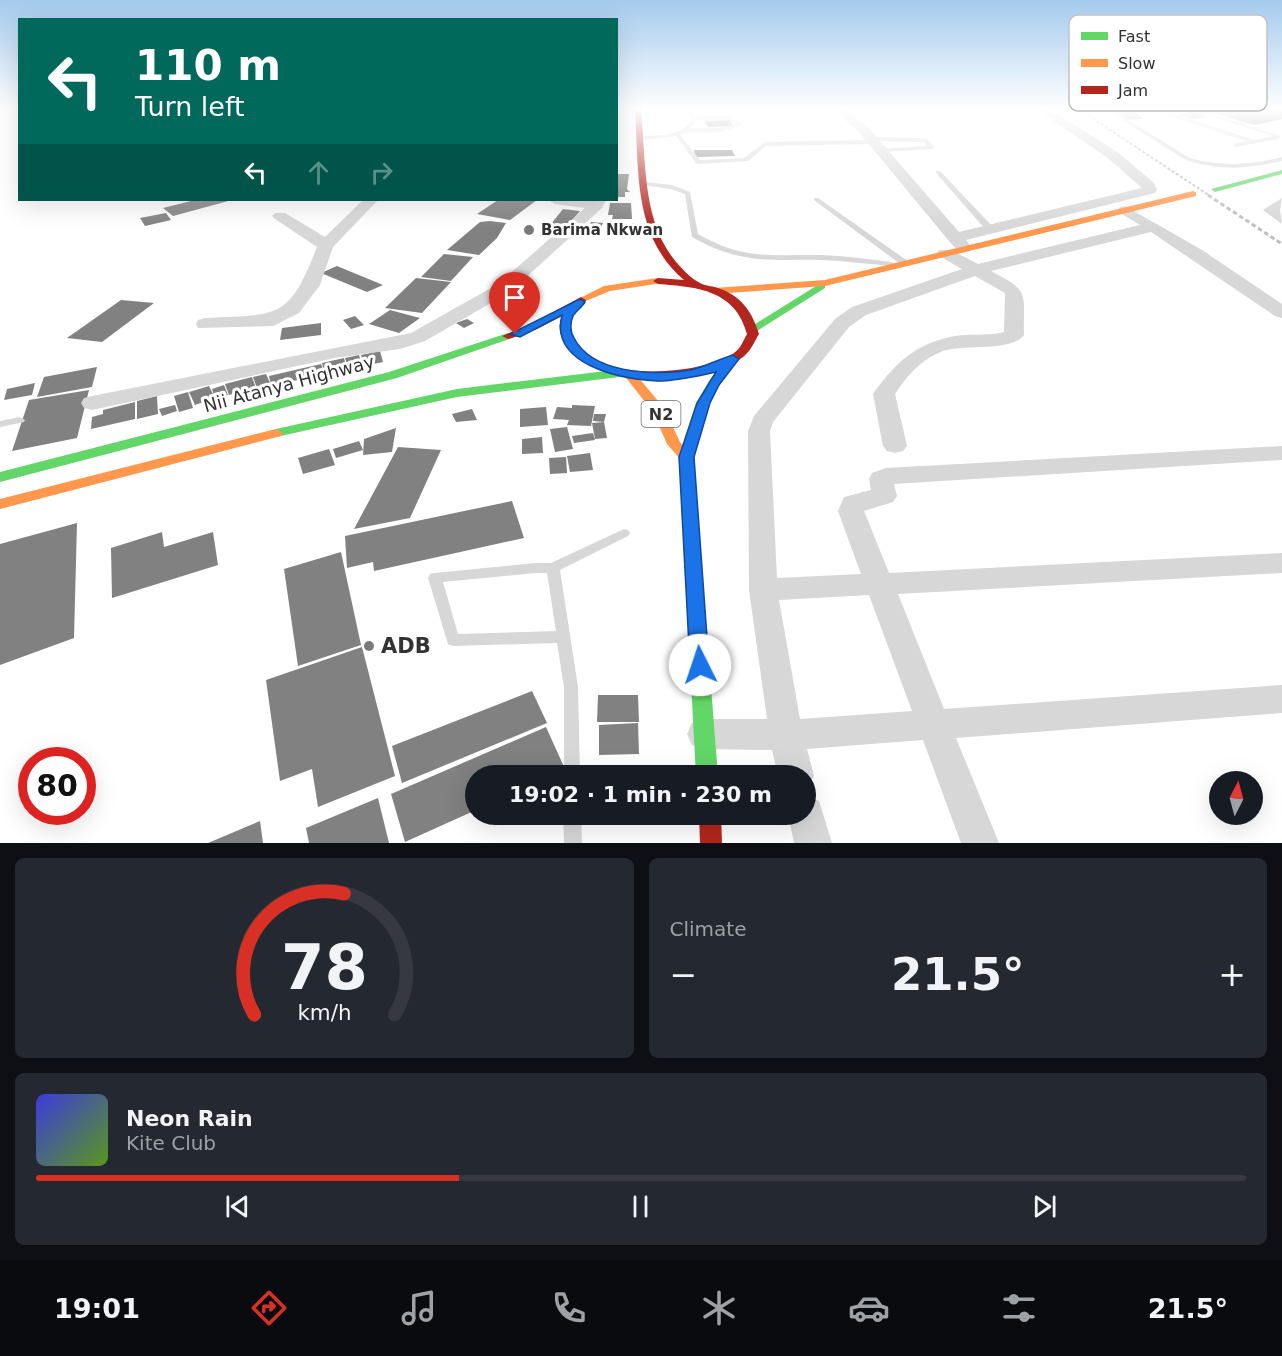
<!DOCTYPE html>
<html lang="en">
<head>
<meta charset="utf-8">
<style>
	:root { --surface:#171b24; --page:#242831; --text:#f1f3f6; --muted:#9ea1a6; --line:#363941; --accent:#d93025 }
	body { margin:0; font-family:"DejaVu Sans",sans-serif; background:var(--page); color:var(--text); height:100vh; display:flex; flex-direction:column; font-size:22px; white-space:nowrap }
	* { box-sizing:border-box; margin:0 }
	p { font-size:20px; color:var(--muted) }
	.icon { flex:none; width:33px; height:33px; fill:none; stroke:currentColor; stroke-width:2; stroke-linecap:round; stroke-linejoin:round }
	.map { position:relative; height:843px; overflow:hidden }
	.panel { display:flex; flex-direction:column; gap:15px; padding:15px; background:#0d0f14; flex:1 }
	.panel>* { flex:none }
	.guide { position:absolute; left:18px; top:18px; width:600px; height:183px; border-radius:0px; box-shadow:0 6px 24px #0002; background:#00695c; color:#fff; overflow:hidden }
	.needle { width:39px; rotate:6deg }
	.fabs { position:absolute; left:1209px; top:771px; display:grid; gap:12px }
	.fabs a { display:grid; place-items:center; width:54px; height:54px; border-radius:50%; background:var(--surface); box-shadow:0 6px 24px #0002; font-size:30px }
	.speed { position:absolute; left:18px; top:747px; display:flex; gap:12px; font-size:30px; font-weight:700; text-align:center }
	.speed>* { display:grid; place-content:center; width:78px; height:78px; border-radius:50%; background:var(--surface); box-shadow:0 6px 24px #0002; line-height:1 }
	.speed .limit { border:9px solid #d22; background:#fff; color:#111 }
	.pin { position:absolute; display:grid; place-items:center; width:51px; height:51px; color:#fff; margin:-62px -26px; border-radius:50% 50% 50% 0; rotate:-45deg; box-shadow:0 0 6px #0007 }
	.pin .icon { rotate:45deg }
	.me { position:absolute; width:66px; margin:-33px; rotate:356deg; stroke-linejoin:round; filter:drop-shadow(0 0 4px #0008) }
	.turn { display:flex; align-items:center; gap:21px; height:126px; padding:0 18px; font-size:27px }
	.turn .icon { width:78px; height:78px; stroke-width:2.5 }
	.turn b { display:block; font-size:42px; line-height:51px }
	.lanes { display:flex; align-items:center; height:57px; padding:0 18px; background:#0003; justify-content:center; gap:30px; direction:ltr }
	.lanes .off { opacity:.35 }
	.big { font-size:45px; font-weight:800; line-height:1.1 }
	.panel .widget { flex:1; display:flex; flex-direction:column; justify-content:center; gap:9px; min-width:0; padding:0 21px; border-radius:9px; background:var(--page) }
	.panel .dial { align-items:center; gap:0 }
	.dial svg { height:156px; overflow:visible; fill:none; stroke:var(--line); stroke-width:7; stroke-linecap:round; text-anchor:middle }
	.dial text { fill:var(--text); stroke:none }
	.song { display:flex; align-items:center; gap:18px }
	.cover { width:72px; height:72px; border-radius:9px; background:linear-gradient(135deg,hsl(240 70% 55%),hsl(90 70% 35%)) }
	.played { height:6px; border-radius:3px; background:linear-gradient(90deg,var(--accent) 35%,var(--line) 35%) }
	.keys { display:flex; justify-content:space-around; direction:ltr }
	.heat { display:flex; justify-content:space-between; align-items:center; font-size:33px; direction:ltr }
	.panel .tiles { flex:1; display:grid; gap:15px; grid-template-columns:1fr 1fr }
	.widget:last-child { grid-column:span 2 }
	.trip { position:absolute; left:465px; top:765px; width:351px; height:60px; border-radius:30px; background:var(--surface); box-shadow:0 6px 24px #0002; font-weight:800; line-height:60px; text-align:center }
	.dock { display:flex; height:96px; justify-content:space-around; align-items:center; background:#090b0e; color:var(--muted) }
	.dock .icon { width:42px; height:42px }
	.dock .on { color:var(--accent) }
	.dock b { font-size:27px; color:var(--text) }
	.map>svg:first-child { display:block }
	.building { fill:#818181 }
	.lines { fill:none; stroke-linecap:round; stroke-linejoin:round }
	.lane { fill:#d7d7d7; fill-rule:evenodd }
	.street { fill:#d7d7d7; fill-rule:evenodd }
	.fast { fill:#63d668; fill-rule:evenodd }
	.slow { fill:#ff974d; fill-rule:evenodd }
	.jam { fill:#b3261e; fill-rule:evenodd }
	.rail-far1 { stroke:#bebebe; stroke-width:2; stroke-dasharray:3 2; stroke-linecap:butt }
	.rail { stroke:#bebebe; stroke-width:3; stroke-dasharray:4.5 3; stroke-linecap:butt }
	.route { fill:#1a73e8; stroke:#114b97; stroke-width:1.5 }
	.poi-dot { fill:#7a7a7a; stroke:#fff; stroke-width:2 }
	.labels { text-anchor:middle; stroke-width:6; stroke-linejoin:round; paint-order:stroke }
	.far-poi-label { font-size:15px; font-weight:bold; fill:#333; stroke:#fff; text-anchor:start }
	.shield { fill:#fff; stroke:#707070; stroke-width:1.5 }
	.shield-label { font-size:16px; font-weight:bold; fill:#333 }
	.street-label { font-size:18px; fill:#333; stroke:#fff }
	.near-poi-label { font-size:21px; font-weight:bold; fill:#333; stroke:#fff; text-anchor:start }
	.key { fill:#fff; stroke:#c2c2c2; stroke-width:1.5 }
	.key-label { font-size:16px; fill:#333 }
</style>
</head>
<body>
<div class="map">
<svg width="1282" height="843" viewBox="0 0 1282 843">
	<rect width="100%" height="100%" fill="#fff"/>
	<path class="building" d="M 1109,110 L 1132,110 L 1143,119 L 1126,120 Z
		M 1195,110 L 1216,110 L 1216,111 L 1203,115 L 1207,117 L 1194,119 L 1178,115 Z
		M 1223,110 L 1282,110 L 1282,119 L 1255,125 L 1211,113 Z
		M 729,120 L 734,126 L 708,127 L 704,121 Z
		M 694,150 L 732,150 L 735,156 L 695,157 Z
		M 616,174 L 629,174 L 627,189 L 630,192 L 625,192 L 625,197 L 616,197 Z
		M 195,200 L 232,200 L 173,216 L 163,208 Z
		M 498,200 L 537,200 L 510,220 L 477,214 Z
		M 610,203 L 631,203 L 632,219 L 612,219 L 613,215 L 608,215 Z
		M 563,209 L 580,211 L 567,226 L 551,224 Z
		M 166,213 L 171,220 L 145,226 L 140,218 Z
		M 490,221 L 506,223 L 497,238 L 479,255 L 447,250 L 480,222 Z
		M 591,222 L 603,223 L 599,231 L 588,229 Z
		M 619,223 L 634,223 L 635,238 L 617,238 Z
		M 444,254 L 473,257 L 451,281 L 421,277 Z
		M 337,266 L 383,285 L 367,292 L 321,273 Z
		M 416,278 L 451,282 L 422,313 L 385,308 Z
		M 121,300 L 154,303 L 102,342 L 67,338 Z
		M 390,310 L 420,318 L 399,333 L 369,324 Z
		M 355,316 L 364,325 L 351,329 L 343,320 Z
		M 467,319 L 474,323 L 464,328 L 456,323 Z
		M 321,323 L 321,335 L 280,340 L 282,328 Z
		M 380,351 L 383,362 L 364,366 L 361,355 Z
		M 359,355 L 362,366 L 348,369 L 345,358 Z
		M 344,358 L 347,371 L 271,385 L 269,376 L 321,364 L 324,373 L 322,363 Z
		M 97,367 L 92,387 L 37,397 L 44,377 Z
		M 266,374 L 271,385 L 257,388 L 253,377 Z
		M 252,377 L 256,388 L 229,395 L 225,384 Z
		M 35,383 L 32,395 L 4,400 L 7,389 Z
		M 224,385 L 228,395 L 215,398 L 212,389 Z
		M 209,386 L 215,398 L 195,405 L 189,392 Z
		M 89,390 L 77,438 L 12,451 L 29,400 Z
		M 188,392 L 193,408 L 179,412 L 174,396 Z
		M 157,396 L 158,414 L 137,419 L 137,401 Z
		M 135,402 L 135,419 L 91,429 L 92,417 L 103,414 L 103,410 Z
		M 175,405 L 177,411 L 162,416 L 159,409 Z
		M 572,405 L 595,406 L 591,426 L 567,425 L 569,420 L 553,419 L 557,407 L 572,408 Z
		M 546,407 L 548,425 L 520,427 L 520,409 Z
		M 472,409 L 477,420 L 456,422 L 452,414 Z
		M 594,414 L 606,414 L 604,422 L 593,421 Z
		M 604,422 L 607,438 L 595,439 L 592,423 Z
		M 567,427 L 573,449 L 555,452 L 550,429 Z
		M 396,428 L 392,452 L 363,455 L 364,439 Z
		M 593,433 L 595,440 L 574,443 L 572,436 Z
		M 542,437 L 543,453 L 522,454 L 522,439 Z
		M 359,441 L 363,450 L 336,458 L 333,449 Z
		M 398,447 L 441,450 L 410,518 L 354,529 Z
		M 329,449 L 335,465 L 303,474 L 298,458 Z
		M 590,453 L 593,470 L 570,472 L 567,456 Z
		M 566,457 L 567,473 L 550,474 L 549,458 Z
		M 512,501 L 524,538 L 374,571 L 373,562 L 347,568 L 345,536 Z
		M 77,523 L 74,638 L 0,665 L 0,544 Z
		M 162,532 L 164,547 L 213,532 L 218,565 L 112,598 L 111,548 Z
		M 341,552 L 361,645 L 298,666 L 284,569 Z
		M 362,647 L 395,776 L 318,807 L 312,769 L 280,781 L 266,680 Z
		M 532,691 L 547,723 L 402,783 L 392,746 Z
		M 598,695 L 638,695 L 639,722 L 597,722 Z
		M 638,723 L 639,754 L 599,755 L 599,725 Z
		M 546,727 L 565,769 L 551,776 L 476,776 L 476,810 L 405,842 L 391,794 Z
		M 378,798 L 389,843 L 309,843 L 306,828 Z
		M 260,821 L 263,843 L 208,843 Z"/>
	<g class="lines">
		<path class="lane" d="M 689,110 L 694,110 L 697,116 L 730,116 L 743,125 L 719,132 L 685,133 L 680,135 L 700,160 L 744,158 L 765,142 L 870,140 L 868,139 L 871,137 L 920,138 L 928,140 L 935,147 L 932,149 L 881,152 L 878,150 L 879,149 L 927,146 L 924,142 L 920,142 L 876,141 L 876,143 L 874,144 L 766,146 L 748,161 L 698,164 L 696,163 L 676,136 L 641,140 L 638,138 L 641,136 C 660,135 683,137 692,118 ZM 697,120 L 729,120 L 736,124 L 719,128 L 690,129 Z
			M 1106,110 L 1112,110 L 1190,158 C 1222,167 1250,165 1282,157 L 1282,161 C 1246,169 1221,171 1186,160 Z
			M 1167,110 L 1174,110 L 1171,113 L 1255,140 L 1273,136 L 1191,110 L 1200,110 L 1281,136 L 1277,139 L 1236,147 L 1234,146 L 1234,144 L 1247,141 L 1164,114 L 1164,112 Z
			M 936,171 L 940,171 L 993,227 L 993,231 L 987,231 L 936,173 Z
			M 645,182 L 672,185 L 690,192 L 698,234 C 745,261 770,254 821,255 C 844,256 868,259 891,262 L 895,264 L 891,266 C 868,264 845,261 822,260 C 769,259 741,265 692,237 L 685,194 L 671,189 L 643,185 L 642,184 Z
			M 814,198 L 818,198 L 909,262 L 909,266 L 903,266 L 814,200 Z
			M 20,417 L 25,420 L 24,422 L 0,427 L 0,421 Z
			M 624,529 L 628,530 L 630,533 L 628,536 L 560,570 L 578,687 L 580,776 L 564,776 L 564,687 L 557,643 L 453,646 L 448,644 L 428,578 L 430,574 L 435,573 L 535,563 L 551,563 ZM 535,573 L 547,573 L 556,631 L 458,634 L 443,582 Z
			M 563,814 L 581,814 L 582,843 L 564,843 Z"/>
		<path class="street" d="M 833,110 L 846,110 L 866,125 L 959,232 L 1142,188 L 1109,159 L 1038,110 L 1051,110 L 1119,153 L 1154,183 L 1157,190 L 1155,193 L 966,240 L 972,248 L 964,253 L 958,251 L 949,241 L 858,131 Z
			M 1282,198 L 1280,210 L 1282,224 L 1263,210 Z
			M 363,200 L 378,200 L 333,247 L 320,285 L 299,313 L 273,326 L 198,328 L 196,324 L 198,320 L 205,318 C 279,314 288,321 317,247 L 275,219 L 272,216 L 275,213 L 285,213 L 325,237 Z
			M 548,200 L 606,200 L 602,208 L 510,292 L 425,341 L 400,349 L 335,358 L 92,410 L 84,408 L 81,403 L 84,398 L 92,396 L 411,333 L 498,284 L 585,208 L 555,204 Z
			M 1125,206 L 1202,250 L 1282,304 L 1282,318 L 1275,316 L 1151,232 L 991,271 C 1031,292 1023,292 1024,335 C 1012,352 963,344 943,351 C 921,359 907,376 895,394 L 907,446 L 903,451 L 895,453 L 887,451 L 883,446 L 873,394 C 897,360 920,340 963,335 C 977,334 991,336 1004,332 L 1005,293 L 975,276 L 866,315 L 849,327 L 773,422 L 770,431 L 777,578 L 861,574 L 838,511 L 844,497 L 871,490 L 869,479 L 872,473 L 886,468 L 1282,446 L 1282,460 L 894,484 L 897,496 L 893,502 L 864,511 L 889,573 L 1282,553 L 1282,573 L 898,594 L 944,709 L 1282,685 L 1282,713 L 956,738 L 999,843 L 961,843 L 923,740 L 807,749 L 814,776 L 806,789 L 806,776 L 778,776 L 772,750 L 704,749 L 692,745 L 687,734 L 692,723 L 704,719 L 767,719 L 749,590 L 748,431 L 754,416 L 835,319 L 852,307 L 962,269 L 939,256 L 937,253 L 939,250 L 951,250 L 978,264 L 1140,225 L 1120,213 L 1118,210 L 1120,207 ZM 869,595 L 912,711 L 800,719 L 779,600 Z
			M 806,796 L 819,801 L 832,843 L 794,843 L 788,814 L 806,814 Z"/>
		<path class="fast" d="M 1282,170 L 1282,174 L 1215,192 L 1211,189 Z
			M 821,283 L 825,284 L 825,288 L 757,331 L 749,331 L 747,329 Z
			M 508,333 L 512,334 L 514,336 L 512,338 L 397,378 L 0,482 L 0,472 L 389,372 Z
			M 733,355 L 739,359 L 719,385 L 710,403 L 693,457 L 718,776 L 696,776 L 679,457 L 696,403 L 709,381 L 729,356 Z
			M 623,369 L 627,370 L 629,373 L 627,376 L 457,397 L 276,437 L 269,433 L 276,429 L 457,389 Z"/>
		<path class="slow" d="M 1193,191 L 1196,192 L 1196,196 L 825,286 L 714,294 L 709,291 L 714,288 L 825,280 Z
			M 658,278 L 663,281 L 662,283 L 610,291 L 581,303 L 576,300 L 604,286 Z
			M 629,370 L 633,371 L 664,408 L 680,442 L 693,457 L 691,460 L 681,460 L 667,444 L 653,412 L 623,374 Z
			M 276,429 L 283,433 L 281,436 L 0,509 L 0,499 Z"/>
		<path class="jam" d="M 635,110 L 641,110 C 646,158 642,218 673,258 C 679,266 691,279 700,283 C 705,286 712,286 718,288 C 741,296 752,311 759,334 C 754,342 751,351 743,357 C 705,387 590,390 564,342 C 559,333 558,326 562,316 L 537,329 L 512,338 L 508,339 L 502,336 L 529,325 L 581,297 L 586,300 C 582,308 573,312 571,322 C 570,331 573,337 577,344 C 599,383 702,375 734,353 C 741,348 743,341 747,334 C 735,290 698,287 658,284 L 653,281 L 658,278 L 684,280 C 633,237 639,171 635,110 Z
			M 699,814 L 721,814 L 722,843 L 700,843 Z"/>
		<path class="rail-far1" d="M 1080,110 L 1210,196"/>
		<path class="rail" d="M 1208,195 L 1282,244"/>
	</g>
	<linearGradient id="sky" x2="0" y2="1"><stop stop-color="#a3caec"/><stop offset="0.48" stop-color="#fff"/><stop offset="1" stop-color="#fff" stop-opacity="0"/></linearGradient>
	<rect width="1282" height="228" fill="url(#sky)"/>
	<path class="route" d="M 580,299 L 585,302 C 582,307 576,311 573,316 C 570,323 570,332 574,338 C 592,373 650,375 684,371 C 702,369 716,360 733,355 L 739,359 L 719,385 L 710,403 L 694,457 L 709,665 L 707,670 L 700,673 L 693,670 L 690,665 L 679,457 L 697,403 L 716,372 C 697,376 678,381 657,381 C 621,379 549,365 562,315 L 520,337 L 510,334 Z"/>
	<g class="poi-dot">
		<circle cx="529" cy="230" r="6"/>
		<circle cx="369" cy="646" r="6"/>
	</g>
	<g class="labels">
		<g class="far-poi-label">
			<text x="541" y="235">Barima Nkwan</text>
		</g>
		<rect class="shield" x="641.5" y="401" width="39" height="26" rx="4.5"/>
		<g class="shield-label">
			<text x="661" y="420">N2</text>
		</g>
		<g class="street-label">
			<text transform="translate(289 384) rotate(-15)" y="6">Nii Atanya Highway</text>
		</g>
		<g class="near-poi-label">
			<text x="381" y="653">ADB</text>
		</g>
	</g>
	<rect x="1069" y="15" width="198" height="96" rx="9" class="key"/>
	<rect x="1081" y="32" width="27" height="8" fill="#63d668"/>
	<rect x="1081" y="59" width="27" height="8" fill="#ff974d"/>
	<rect x="1081" y="86" width="27" height="8" fill="#b3261e"/>
	<g class="key-label">
		<text x="1118" y="42">Fast</text>
		<text x="1118" y="69">Slow</text>
		<text x="1118" y="96">Jam</text>
	</g>
</svg>
<div class="fabs">
<a><svg class="needle" viewBox="-14 -14 28 28"><path d="M0-13l5 13h-10z" fill="#e53935"/><path d="M0 13l5-13h-10z" fill="#9ea1a6"/></svg></a>
</div>
<div class="speed"><div class="limit">80</div></div>
<div class="pin" style="left:515px;top:334px;background:#d93025"><svg class="icon" aria-label="arrive" viewBox="0 0 24 24"><path d="M6 21V4h12l-3 4 3 4H6"/></svg></div>
<svg class="me" style="left:700px;top:665px" viewBox="-20 -20 40 40"><circle r="19" fill="#fff"/><path d="M0-13L10 11 0 6-10 11z" fill="#1a73e8"/></svg>
<div class="trip">19:02 · 1 min · 230 m</div>
<div class="guide">
<div class="turn"><svg class="icon" aria-label="left" viewBox="0 0 24 24"><path d="M17 20v-9H6M10 6l-5 5 5 5"/></svg><div><b>110 m</b>Turn left</div></div>
<div class="lanes"><svg class="icon" aria-label="left" viewBox="0 0 24 24"><path d="M17 20v-9H6M10 6l-5 5 5 5"/></svg><svg class="icon off" aria-label="ahead" viewBox="0 0 24 24"><path d="M12 20V5M6 11l6-6 6 6"/></svg><svg class="icon off" aria-label="right" viewBox="0 0 24 24"><path d="M7 20v-9h11M14 6l5 5-5 5"/></svg></div>
</div>
</div>
<section class="panel">
<div class="tiles">
<div class="widget dial"><svg viewBox="0 0 100 80">
<path d="M14 69A42 42 0 1 1 86 69"/>
<path d="M14 69A42 42 0 0 1 60 7" stroke="#d93025"/>
<text x="50" y="56" font-size="32" font-weight="700">78</text>
<text x="50" y="72" font-size="11">km/h</text>
</svg></div>
<div class="widget"><p>Climate</p>
<div class="heat"><a>−</a><b class="big">21.5°</b><a>+</a></div>
</div>
<div class="widget">
<div class="song"><i class="cover"></i><div><b>Neon Rain</b><p>Kite Club</p></div></div>
<div class="played"></div>
<div class="keys"><svg class="icon" aria-label="previous" viewBox="0 0 24 24"><path d="M18 5L8 12l10 7zM5 5v14"/></svg><svg class="icon" aria-label="pause" viewBox="0 0 24 24"><path d="M8 5v14M16 5v14"/></svg><svg class="icon" aria-label="next" viewBox="0 0 24 24"><path d="M6 5l10 7-10 7zM19 5v14"/></svg></div>
</div>
</div>
</section>
<nav class="dock">
<b>19:01</b>
<svg class="icon on" aria-label="directions" viewBox="0 0 24 24"><path d="M12 3l9 9-9 9-9-9zM9 14v-3h6M13 9l2 2-2 2"/></svg>
<svg class="icon" aria-label="music" viewBox="0 0 24 24"><path d="M9 18V5l10-2v13"/><circle cx="6" cy="18" r="3"/><circle cx="16" cy="16" r="3"/></svg>
<svg class="icon" aria-label="phone" viewBox="0 0 24 24"><path d="M5 4h4l2 5-3 2q2 4 5 5l2-3 5 2v4C11 20 4 13 5 4z"/></svg>
<svg class="icon" aria-label="climate" viewBox="0 0 24 24"><path d="M12 3v18M4 7l16 10M4 17L20 7"/></svg>
<svg class="icon" aria-label="car" viewBox="0 0 24 24"><path d="M5 17H2v-5l4-1 3-4h7l3 4 3 1v5h-3M9 17h6M6 11h13"/><circle cx="7" cy="17" r="2"/><circle cx="17" cy="17" r="2"/></svg>
<svg class="icon" aria-label="filters" viewBox="0 0 24 24"><path d="M4 7h16M4 17h16"/><circle cx="9" cy="7" r="2"/><circle cx="15" cy="17" r="2"/></svg>
<b>21.5°</b>
</nav>
</body>
</html>
